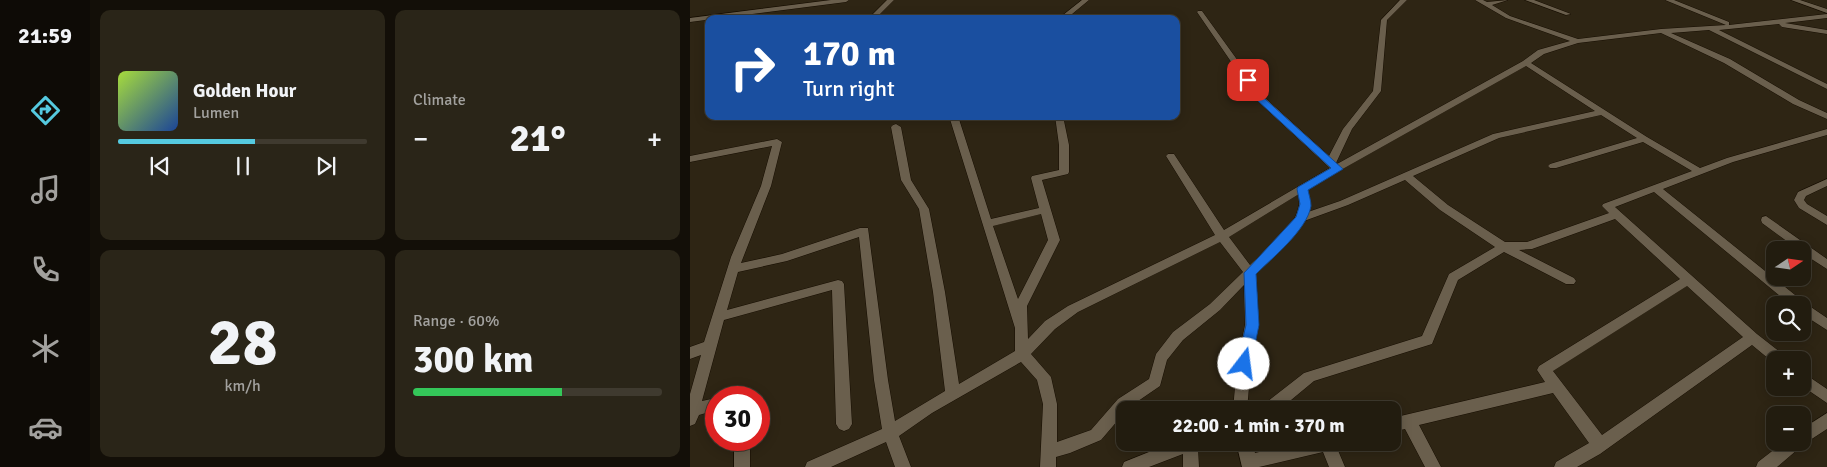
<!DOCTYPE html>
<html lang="en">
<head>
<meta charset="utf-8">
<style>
	:root { --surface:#221c0f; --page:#2a2518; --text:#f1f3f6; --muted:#a2a19e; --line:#3f3a2f; --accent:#55cae0 }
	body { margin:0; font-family:Signika,sans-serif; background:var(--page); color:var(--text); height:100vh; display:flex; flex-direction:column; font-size:19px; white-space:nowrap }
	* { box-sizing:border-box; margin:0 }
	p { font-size:16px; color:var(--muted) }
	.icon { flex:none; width:28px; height:28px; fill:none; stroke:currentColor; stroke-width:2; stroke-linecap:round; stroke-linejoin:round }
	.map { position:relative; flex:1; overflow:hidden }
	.details { display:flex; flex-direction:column; gap:10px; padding:10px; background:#130f08; width:600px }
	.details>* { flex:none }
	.top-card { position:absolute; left:15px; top:15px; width:475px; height:105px; border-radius:10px; box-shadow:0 2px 12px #0003,0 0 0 1px var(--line); background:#1a4fa0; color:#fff; overflow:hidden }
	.needle { width:32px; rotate:77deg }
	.controls { position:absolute; left:1076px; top:241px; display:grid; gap:10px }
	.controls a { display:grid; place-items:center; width:45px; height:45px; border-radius:10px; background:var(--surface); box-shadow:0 2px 12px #0003,0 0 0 1px var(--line); font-size:25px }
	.speed { position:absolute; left:15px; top:386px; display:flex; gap:10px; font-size:25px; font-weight:700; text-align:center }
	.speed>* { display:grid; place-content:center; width:65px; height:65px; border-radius:50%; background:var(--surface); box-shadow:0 2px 12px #0003,0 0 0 1px var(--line); line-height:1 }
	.speed .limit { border:8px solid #d22; background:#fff; color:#111 }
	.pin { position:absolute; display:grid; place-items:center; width:42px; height:42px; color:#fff; margin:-21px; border-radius:10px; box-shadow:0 2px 8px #0006 }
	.me { position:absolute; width:55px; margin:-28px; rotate:15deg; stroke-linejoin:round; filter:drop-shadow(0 0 4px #0008) }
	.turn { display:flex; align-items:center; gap:18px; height:105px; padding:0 15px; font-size:22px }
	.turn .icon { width:65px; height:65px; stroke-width:2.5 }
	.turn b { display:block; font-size:35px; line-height:42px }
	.big { font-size:38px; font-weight:700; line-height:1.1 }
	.details .card { flex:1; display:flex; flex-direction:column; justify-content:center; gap:8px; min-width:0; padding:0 18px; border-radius:10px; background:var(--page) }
	.details .dial { align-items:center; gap:0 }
	.dial b { font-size:65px; line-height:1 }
	.song { display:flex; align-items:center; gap:15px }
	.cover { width:60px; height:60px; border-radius:8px; background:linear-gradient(135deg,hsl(80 70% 55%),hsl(220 70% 35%)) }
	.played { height:5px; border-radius:2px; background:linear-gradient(90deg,var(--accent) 55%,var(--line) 55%) }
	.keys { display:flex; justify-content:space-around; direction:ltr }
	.heat { display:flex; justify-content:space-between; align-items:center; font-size:28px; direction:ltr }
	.charge { height:8px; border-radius:4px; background:linear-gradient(90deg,#34c759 60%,var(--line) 0) }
	.details .tiles { flex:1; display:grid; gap:10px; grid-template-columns:repeat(2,1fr) }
	.trip { position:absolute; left:426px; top:401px; width:285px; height:50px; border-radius:10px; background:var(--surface); box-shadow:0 2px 12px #0003,0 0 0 1px var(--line); font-weight:700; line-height:50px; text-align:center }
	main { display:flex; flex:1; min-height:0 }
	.tabs { display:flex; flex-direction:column; width:90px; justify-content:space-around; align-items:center; background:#0e0b06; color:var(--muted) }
	.tabs .icon { width:35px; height:35px }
	.tabs .active { color:var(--accent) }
	.tabs b { font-size:22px; color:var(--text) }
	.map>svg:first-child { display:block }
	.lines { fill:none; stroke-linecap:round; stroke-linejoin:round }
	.minor-casing { stroke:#160d01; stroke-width:1 }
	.minor { fill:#6a5f4d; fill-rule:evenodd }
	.route { fill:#1a73e8; stroke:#114b97 }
</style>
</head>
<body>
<main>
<nav class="tabs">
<b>21:59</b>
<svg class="icon active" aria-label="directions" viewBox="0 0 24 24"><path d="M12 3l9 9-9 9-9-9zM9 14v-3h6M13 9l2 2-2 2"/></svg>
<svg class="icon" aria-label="music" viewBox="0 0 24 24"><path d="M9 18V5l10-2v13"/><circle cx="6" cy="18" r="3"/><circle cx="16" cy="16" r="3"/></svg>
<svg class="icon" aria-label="phone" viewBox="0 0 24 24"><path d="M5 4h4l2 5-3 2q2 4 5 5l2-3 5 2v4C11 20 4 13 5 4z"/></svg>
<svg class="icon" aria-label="climate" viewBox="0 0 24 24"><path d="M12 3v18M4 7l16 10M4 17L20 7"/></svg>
<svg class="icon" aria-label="car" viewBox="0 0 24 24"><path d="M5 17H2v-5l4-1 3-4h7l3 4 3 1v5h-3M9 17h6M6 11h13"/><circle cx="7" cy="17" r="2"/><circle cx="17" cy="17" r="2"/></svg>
</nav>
<section class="details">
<div class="tiles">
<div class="card">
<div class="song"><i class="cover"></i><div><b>Golden Hour</b><p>Lumen</p></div></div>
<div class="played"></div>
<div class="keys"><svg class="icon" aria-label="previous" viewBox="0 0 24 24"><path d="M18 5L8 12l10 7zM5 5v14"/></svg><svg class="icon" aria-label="pause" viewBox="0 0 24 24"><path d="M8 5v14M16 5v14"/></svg><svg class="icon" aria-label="next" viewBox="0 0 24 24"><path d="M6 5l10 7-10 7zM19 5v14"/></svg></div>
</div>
<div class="card"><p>Climate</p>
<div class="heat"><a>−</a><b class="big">21°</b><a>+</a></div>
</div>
<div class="card dial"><b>28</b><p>km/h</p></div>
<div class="card"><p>Range · 60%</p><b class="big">300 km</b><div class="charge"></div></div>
</div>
</section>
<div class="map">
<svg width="1137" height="467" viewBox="0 0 1137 467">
	<rect width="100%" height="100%" fill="#2e2514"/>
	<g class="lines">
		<g class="minor-casing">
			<path id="minor" d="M 141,0 L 159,0 L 156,2 L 0,22 L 0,18 Z
				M 197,0 L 204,0 L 185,19 L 178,19 Z
				M 392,0 L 399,0 L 376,19 L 368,19 Z
				M 710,0 L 717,0 L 697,20 L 691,91 L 662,129 L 646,163 L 647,164 L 833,61 L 848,50 L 880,41 L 816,18 L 785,0 L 793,0 L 797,2 L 818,0 L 802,5 L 820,16 L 888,39 L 971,29 L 1036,25 L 975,0 L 984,0 L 1039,22 L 1039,25 L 1137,14 L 1137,18 L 1095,23 L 1137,30 L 1137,34 L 1092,27 L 1089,24 L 1029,30 L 1137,84 L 1137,89 L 1019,30 L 981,33 L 1040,59 L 1109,100 L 1137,113 L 1137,119 L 1103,104 L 1034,63 L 971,33 L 888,43 L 854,54 L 841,63 L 957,137 L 1010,168 L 1037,158 L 1137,129 L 1137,135 L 1043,162 L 973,189 L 1115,303 L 1137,318 L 1137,330 L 1112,314 L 1112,305 L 1101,305 L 964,192 L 925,207 L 1067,334 L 1095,356 L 1097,360 L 1085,360 L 1085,364 L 1062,345 L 910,454 L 887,467 L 864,467 L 866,462 L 899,443 L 863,393 L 729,425 L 751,467 L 735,467 L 715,429 L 702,432 L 702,418 L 855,382 L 847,370 L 849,366 L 990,279 L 925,219 L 842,249 L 829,250 L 884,278 L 886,281 L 884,284 L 876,284 L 814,252 L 768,280 L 742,344 L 624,381 L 589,410 L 571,410 L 573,405 L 614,373 L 732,336 L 759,274 L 805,247 L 750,210 L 715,180 L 658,205 L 614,221 L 606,233 L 566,273 L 569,325 L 561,364 L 557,410 L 543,410 L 547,364 L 555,325 L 554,285 L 530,310 L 493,340 L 477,360 L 470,386 L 435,410 L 435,412 L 411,440 L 380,453 L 366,457 L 366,467 L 350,467 L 353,404 L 347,380 L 331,362 L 242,413 L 209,436 L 221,467 L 205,467 L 196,442 L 141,467 L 115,467 L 117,462 L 192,429 L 184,380 L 169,237 L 97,261 L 48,272 L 37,310 L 148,280 L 152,281 L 154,284 L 162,424 L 159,429 L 154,431 L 149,429 L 146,424 L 142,290 L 34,320 L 12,401 L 26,398 L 26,410 L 9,415 L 5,424 L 0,426 L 0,394 L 11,355 L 0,359 L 0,347 L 14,342 L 41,257 L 71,186 L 82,146 L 0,162 L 0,156 L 87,139 L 92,142 L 81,186 L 51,263 L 92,254 L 170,228 L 178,228 L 198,380 L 205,421 L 255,391 L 243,292 L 229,209 L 211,180 L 201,127 L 203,125 L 206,124 L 211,127 L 221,180 L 239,209 L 255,292 L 269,384 L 325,351 L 325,328 L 259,116 L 268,116 L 301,219 L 349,208 L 341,178 L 342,176 L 369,170 L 369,145 L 365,116 L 373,116 L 379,145 L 379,172 L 378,174 L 352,180 L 370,240 L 337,306 L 338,339 L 355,321 L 378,306 L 525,235 L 476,156 L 478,154 L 484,154 L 534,230 L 640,168 L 568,101 L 507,12 L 508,11 L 512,11 L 574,97 L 639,156 L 653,129 L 683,91 L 691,20 ZM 836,66 L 905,111 L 803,134 L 650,201 L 618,212 L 620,200 L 617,189 ZM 911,115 L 947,138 L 860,164 L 858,166 L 860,168 L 866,168 L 953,142 L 1002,171 L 913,204 L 912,206 L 919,213 L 837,242 L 815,242 L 758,205 L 723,176 L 809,138 ZM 609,194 C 614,224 579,246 560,265 L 539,237 ZM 351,214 L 358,240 L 328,299 L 303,226 ZM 530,242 L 553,272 L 520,304 L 483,332 L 466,354 L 459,379 L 428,399 L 401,430 L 367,442 L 367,404 L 361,377 L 341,354 L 365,329 L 388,312 ZM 997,286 L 1053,337 L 912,435 L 863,371 Z
				M 835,0 L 844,0 L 881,14 L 876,15 Z
				M 1101,0 L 1110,0 L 1137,9 L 1137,13 Z
				M 1137,179 L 1137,186 L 1116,196 L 1114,200 L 1117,204 L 1137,216 L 1137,225 L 1109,208 L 1104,200 L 1108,192 Z
				M 1076,216 L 1137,259 L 1137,269 L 1112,253 L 1112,250 L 1109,250 L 1072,223 L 1071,220 L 1072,217 Z
				M 1112,372 L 1137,389 L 1137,403 L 1112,386 Z
				M 51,392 L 58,394 L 60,398 L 44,398 L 46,394 Z
				M 1137,413 L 1137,429 L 1114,444 L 1087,467 L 1066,467 L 1068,462 L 1094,442 L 1112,442 L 1112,429 Z
				M 44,440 L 60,440 L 60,467 L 44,467 Z
				M 484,442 L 512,442 L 508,448 L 509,467 L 493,467 L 493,454 L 459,467 L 432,467 L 434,462 Z
				M 546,442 L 562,442 L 565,453 L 611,442 L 652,442 L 647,448 L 655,467 L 639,467 L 633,452 L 569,467 L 552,467 Z"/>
		</g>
		<use href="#minor" class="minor"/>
	</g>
	<path class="route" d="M 555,78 L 561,78 L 574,98 L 653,169 L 618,190 C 619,195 621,201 621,206 C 617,230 582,258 566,274 L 569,325 L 561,364 L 559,368 L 549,368 L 547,364 L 556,325 L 554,273 L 606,217 L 610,204 L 607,189 L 608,187 L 641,168 L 568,101 L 554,80 Z"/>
</svg>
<div class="controls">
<a><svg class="needle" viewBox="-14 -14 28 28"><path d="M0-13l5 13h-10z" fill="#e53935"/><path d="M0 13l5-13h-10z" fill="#a2a19e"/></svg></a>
<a><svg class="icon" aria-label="search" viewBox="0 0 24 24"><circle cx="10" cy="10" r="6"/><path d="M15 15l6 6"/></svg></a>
<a>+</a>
<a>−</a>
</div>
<div class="speed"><div class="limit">30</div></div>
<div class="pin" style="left:558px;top:80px;background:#d93025"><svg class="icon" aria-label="arrive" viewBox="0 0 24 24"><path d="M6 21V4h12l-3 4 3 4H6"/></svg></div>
<svg class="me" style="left:554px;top:364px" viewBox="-20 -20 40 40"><circle r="19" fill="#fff"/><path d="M0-13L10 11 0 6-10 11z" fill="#1a73e8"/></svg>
<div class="trip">22:00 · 1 min · 370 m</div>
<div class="top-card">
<div class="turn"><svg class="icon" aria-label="right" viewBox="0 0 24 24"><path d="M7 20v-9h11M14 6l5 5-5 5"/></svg><div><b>170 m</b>Turn right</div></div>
</div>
</div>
</main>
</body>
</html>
